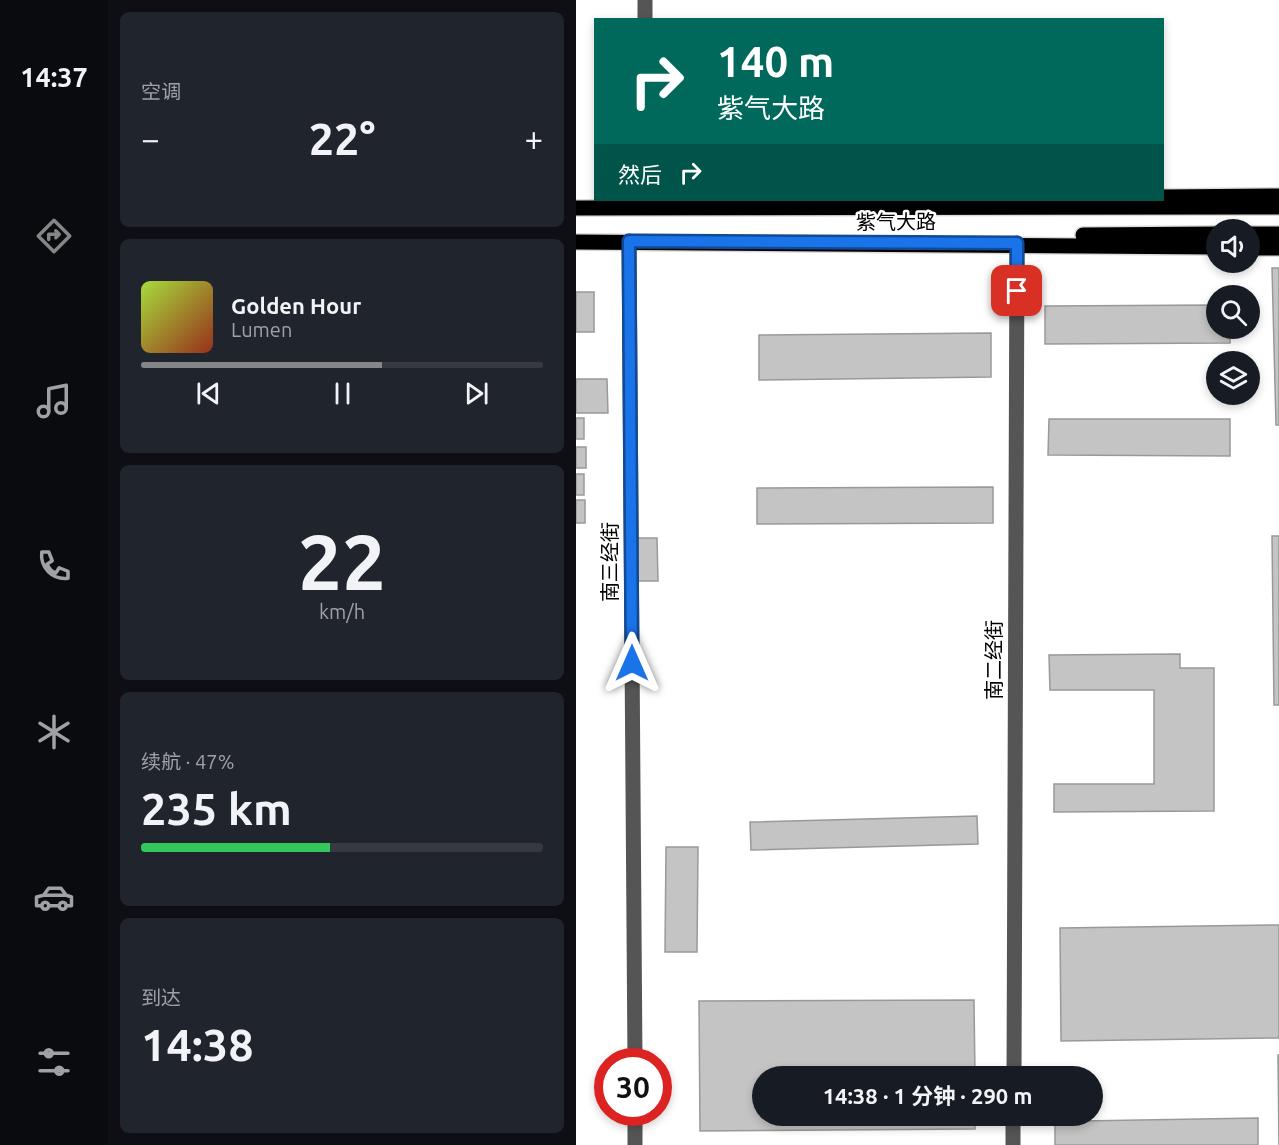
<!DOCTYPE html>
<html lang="zh">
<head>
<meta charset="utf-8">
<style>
	:root { --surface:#171b24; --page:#20242c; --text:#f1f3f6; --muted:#9ea1a6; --line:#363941; --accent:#858687 }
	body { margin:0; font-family:Ubuntu,"Noto Sans SC",sans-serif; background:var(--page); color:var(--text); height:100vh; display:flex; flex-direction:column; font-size:22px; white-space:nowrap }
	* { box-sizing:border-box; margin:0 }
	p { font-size:20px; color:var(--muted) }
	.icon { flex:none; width:33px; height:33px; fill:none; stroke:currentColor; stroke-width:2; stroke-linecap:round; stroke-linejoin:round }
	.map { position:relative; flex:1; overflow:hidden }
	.side { display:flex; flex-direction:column; gap:12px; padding:12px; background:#0d0f14; width:468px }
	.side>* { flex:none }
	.banner { position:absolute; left:18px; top:18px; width:570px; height:183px; border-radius:0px; box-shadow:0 3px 9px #0003; background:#00695c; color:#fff; overflow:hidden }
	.fabs { position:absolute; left:630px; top:219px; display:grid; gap:12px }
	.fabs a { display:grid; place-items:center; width:54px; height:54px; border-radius:50%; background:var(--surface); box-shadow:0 3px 9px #0003; font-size:30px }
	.speed { position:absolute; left:18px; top:1048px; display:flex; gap:12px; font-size:30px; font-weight:700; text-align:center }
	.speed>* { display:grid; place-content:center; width:78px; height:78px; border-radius:50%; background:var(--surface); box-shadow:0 3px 9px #0003; line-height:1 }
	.speed .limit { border:9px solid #d22; background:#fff; color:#111 }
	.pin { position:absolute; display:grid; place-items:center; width:51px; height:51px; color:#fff; margin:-26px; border-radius:12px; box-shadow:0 3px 9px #0006 }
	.me { position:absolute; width:66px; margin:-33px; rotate:0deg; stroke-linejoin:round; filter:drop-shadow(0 0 4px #0008) }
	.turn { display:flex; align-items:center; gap:21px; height:126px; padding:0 24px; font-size:27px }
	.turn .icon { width:78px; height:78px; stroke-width:2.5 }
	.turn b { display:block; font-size:42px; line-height:51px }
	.then { display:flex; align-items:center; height:57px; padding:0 24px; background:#0003; gap:12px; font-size:22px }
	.big { font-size:45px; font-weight:700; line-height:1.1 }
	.side .tile { flex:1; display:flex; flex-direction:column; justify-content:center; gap:9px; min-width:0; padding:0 21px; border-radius:9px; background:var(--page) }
	.side .dial { align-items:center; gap:0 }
	.dial b { font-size:78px; line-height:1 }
	.song { display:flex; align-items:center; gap:18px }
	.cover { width:72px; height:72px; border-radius:9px; background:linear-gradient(135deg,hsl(80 70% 55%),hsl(10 70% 35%)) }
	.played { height:6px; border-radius:3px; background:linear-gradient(90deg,var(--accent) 60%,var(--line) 60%) }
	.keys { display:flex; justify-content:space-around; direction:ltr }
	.heat { display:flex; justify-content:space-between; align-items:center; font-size:33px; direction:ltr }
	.charge { height:9px; border-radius:4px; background:linear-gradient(90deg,#34c759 47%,var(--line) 0) }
	.trip { position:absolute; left:176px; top:1066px; width:351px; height:60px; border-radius:30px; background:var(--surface); box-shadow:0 3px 9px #0003; font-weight:700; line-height:60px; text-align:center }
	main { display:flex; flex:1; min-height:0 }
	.tabs { display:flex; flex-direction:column; width:108px; justify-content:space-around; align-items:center; background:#090b0e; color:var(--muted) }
	.tabs .icon { width:42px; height:42px }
	.tabs .selected { color:var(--accent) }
	.tabs b { font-size:27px; color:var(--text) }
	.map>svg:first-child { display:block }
	.building { fill:#c4c4c4; stroke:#999; stroke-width:1.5 }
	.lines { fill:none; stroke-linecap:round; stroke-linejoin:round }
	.major-casing { stroke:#dbdbdb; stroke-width:18 }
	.minor { stroke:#555; stroke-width:15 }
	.major { stroke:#000; stroke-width:15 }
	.route-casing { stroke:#114b97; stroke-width:15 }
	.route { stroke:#1a73e8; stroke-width:10 }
	.labels { text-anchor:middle; stroke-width:5; stroke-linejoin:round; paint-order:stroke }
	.street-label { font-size:20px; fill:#000; stroke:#fff }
</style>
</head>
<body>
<main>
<nav class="tabs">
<b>14:37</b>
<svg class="icon selected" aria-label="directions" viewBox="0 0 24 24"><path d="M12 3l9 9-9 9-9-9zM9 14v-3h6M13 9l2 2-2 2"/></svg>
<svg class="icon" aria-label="music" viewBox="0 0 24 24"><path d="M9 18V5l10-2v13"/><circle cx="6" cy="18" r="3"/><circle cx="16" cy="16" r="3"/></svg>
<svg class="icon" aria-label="phone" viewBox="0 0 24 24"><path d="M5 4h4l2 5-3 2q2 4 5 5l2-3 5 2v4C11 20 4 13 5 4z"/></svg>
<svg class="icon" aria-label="climate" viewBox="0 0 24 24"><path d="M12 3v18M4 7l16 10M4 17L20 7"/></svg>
<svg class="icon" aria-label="car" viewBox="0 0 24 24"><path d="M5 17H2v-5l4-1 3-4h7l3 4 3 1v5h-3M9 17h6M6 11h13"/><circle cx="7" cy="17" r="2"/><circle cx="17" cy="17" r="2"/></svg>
<svg class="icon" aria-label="filters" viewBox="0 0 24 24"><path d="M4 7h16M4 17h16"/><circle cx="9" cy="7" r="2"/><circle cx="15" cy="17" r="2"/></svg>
</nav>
<section class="side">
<div class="tile"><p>空调</p>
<div class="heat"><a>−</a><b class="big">22°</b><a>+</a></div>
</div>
<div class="tile">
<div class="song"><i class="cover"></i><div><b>Golden Hour</b><p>Lumen</p></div></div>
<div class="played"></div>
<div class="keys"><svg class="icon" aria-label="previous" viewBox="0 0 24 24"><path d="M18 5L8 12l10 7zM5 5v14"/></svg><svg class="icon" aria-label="pause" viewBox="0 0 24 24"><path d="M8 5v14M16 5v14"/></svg><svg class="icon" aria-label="next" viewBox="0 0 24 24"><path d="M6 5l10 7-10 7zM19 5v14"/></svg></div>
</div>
<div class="tile dial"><b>22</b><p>km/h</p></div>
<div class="tile"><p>续航 · 47%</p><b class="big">235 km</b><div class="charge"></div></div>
<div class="tile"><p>到达</p><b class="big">14:38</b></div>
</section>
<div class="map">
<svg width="703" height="1145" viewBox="0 0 703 1145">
	<rect width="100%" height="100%" fill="#fff"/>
	<path class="building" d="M 696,268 L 703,268 L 703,425 L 700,425 Z
		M 0,292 L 18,292 L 18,332 L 0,332 Z
		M 640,305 L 640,328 L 654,328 L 654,343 L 469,344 L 469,306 Z
		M 415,333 L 415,377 L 183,380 L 183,335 Z
		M 0,379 L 31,379 L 32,413 L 0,413 Z
		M 0,418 L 8,418 L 8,439 L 0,439 Z
		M 473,419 L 654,419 L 654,456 L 472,455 Z
		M 0,447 L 10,447 L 10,468 L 0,468 Z
		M 0,474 L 8,474 L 8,495 L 0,495 Z
		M 417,487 L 417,523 L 181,524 L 181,488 Z
		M 0,500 L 9,500 L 9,523 L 0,523 Z
		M 696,536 L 703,536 L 703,705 L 698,705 Z
		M 57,538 L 81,538 L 82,581 L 57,581 Z
		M 604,654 L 604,668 L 638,668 L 638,811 L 478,812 L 478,784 L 578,784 L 578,690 L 474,690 L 473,655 Z
		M 401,816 L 402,844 L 175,850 L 174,822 Z
		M 90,847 L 122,847 L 121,952 L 89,952 Z
		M 703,925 L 703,1038 L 485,1041 L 484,928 Z
		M 398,1000 L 399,1077 L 186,1077 L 186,1116 L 399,1116 L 399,1129 L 124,1131 L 123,1001 Z
		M 702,1055 L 703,1055 L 703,1145 Z
		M 479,1116 L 505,1116 L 505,1121 L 682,1118 L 682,1145 L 479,1145 Z"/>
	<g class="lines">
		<g class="major-casing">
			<path id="major" d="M 586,197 L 703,196
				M 0,208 L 703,207
				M 674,234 L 703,234
				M 507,235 L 640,234
				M 0,242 L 640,247
				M 674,248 L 703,248"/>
		</g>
		<path class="minor" d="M 69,20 L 69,0
			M 53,241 L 59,1062
			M 438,1077 L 441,243
			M 59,1113 L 59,1145
			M 437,1145 L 437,1116"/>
		<use href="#major" class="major"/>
	</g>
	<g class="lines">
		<g class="route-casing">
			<path id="route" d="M 56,663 L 53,241 L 441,243 L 441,291"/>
		</g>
		<use href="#route" class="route"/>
	</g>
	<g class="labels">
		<g class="street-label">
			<text x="320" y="229">紫气大路</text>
			<text transform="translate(34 562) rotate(-90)" y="7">南三经街</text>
			<text transform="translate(418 660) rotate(-90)" y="7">南二经街</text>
		</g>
	</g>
</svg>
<div class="fabs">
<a><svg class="icon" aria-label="sound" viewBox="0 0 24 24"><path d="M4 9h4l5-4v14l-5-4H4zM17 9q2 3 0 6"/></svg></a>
<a><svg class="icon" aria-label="search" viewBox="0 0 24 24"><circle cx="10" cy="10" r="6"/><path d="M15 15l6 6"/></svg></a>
<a><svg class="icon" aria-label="layers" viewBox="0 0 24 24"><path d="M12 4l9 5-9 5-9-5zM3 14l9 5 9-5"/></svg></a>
</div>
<div class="speed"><div class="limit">30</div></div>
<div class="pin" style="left:441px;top:291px;background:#d93025"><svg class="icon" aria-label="arrive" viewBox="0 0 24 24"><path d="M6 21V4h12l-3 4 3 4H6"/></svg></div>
<svg class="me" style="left:56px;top:663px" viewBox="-20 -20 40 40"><path d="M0-17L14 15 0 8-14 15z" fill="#1a73e8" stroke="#fff" stroke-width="4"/></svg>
<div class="trip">14:38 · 1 分钟 · 290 m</div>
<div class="banner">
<div class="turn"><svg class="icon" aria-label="right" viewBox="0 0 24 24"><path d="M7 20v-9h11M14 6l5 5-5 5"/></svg><div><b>140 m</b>紫气大路</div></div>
<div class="then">然后<svg class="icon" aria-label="right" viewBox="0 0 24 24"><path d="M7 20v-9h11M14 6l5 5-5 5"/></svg></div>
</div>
</div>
</main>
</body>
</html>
